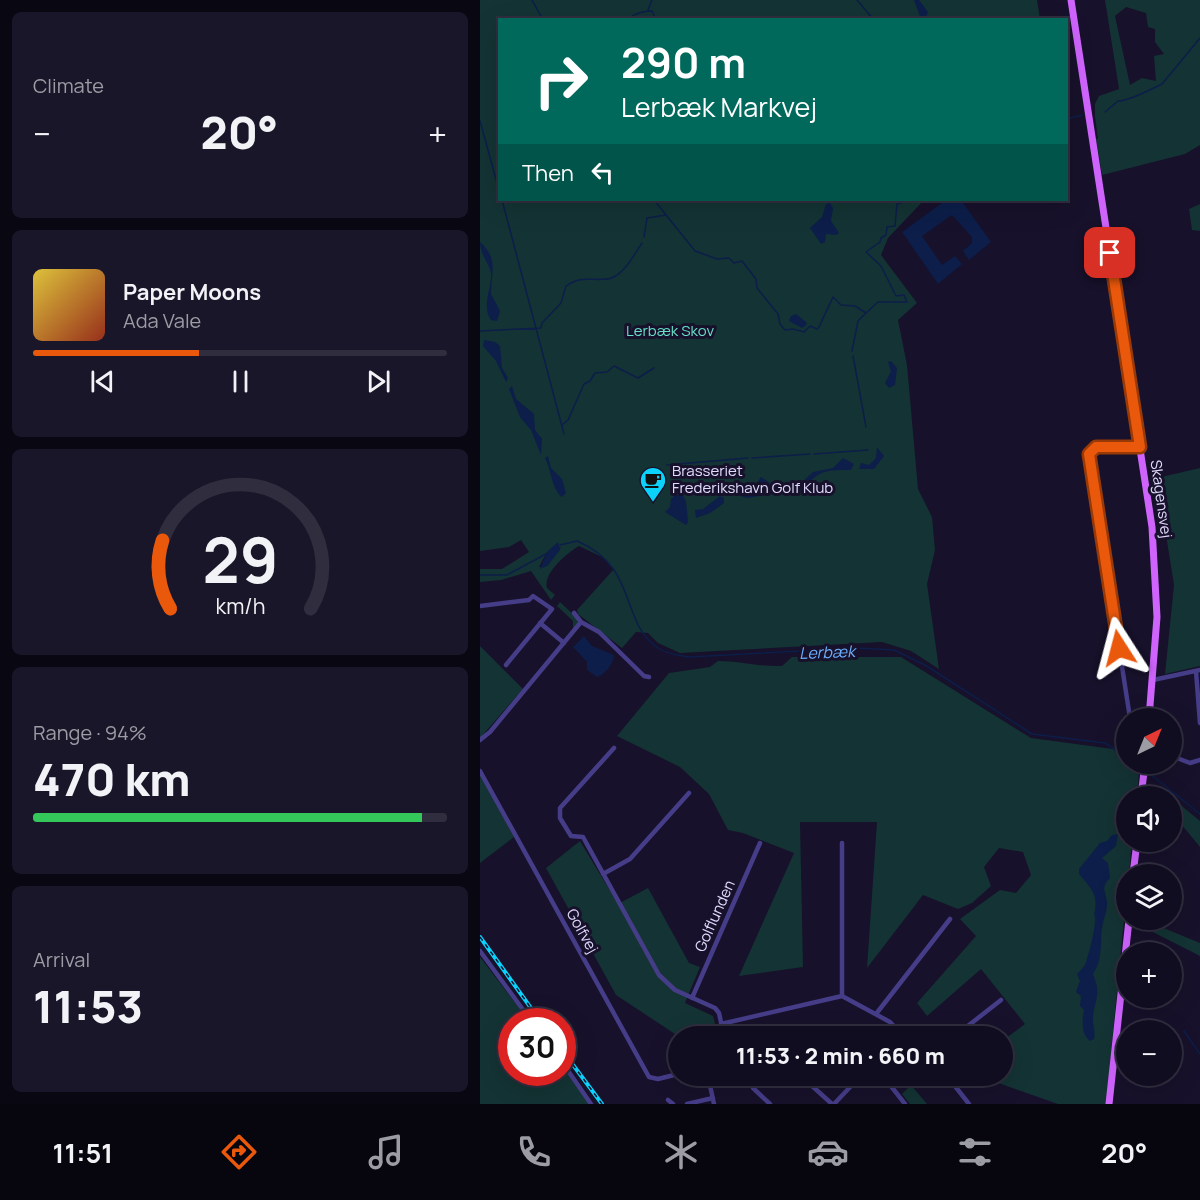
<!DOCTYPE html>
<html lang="en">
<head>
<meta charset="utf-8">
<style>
	:root { --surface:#110d20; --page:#1a1629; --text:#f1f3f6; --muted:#9c9ca5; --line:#302d3e; --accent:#ea580c }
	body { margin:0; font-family:Manrope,sans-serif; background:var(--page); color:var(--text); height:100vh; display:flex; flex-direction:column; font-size:22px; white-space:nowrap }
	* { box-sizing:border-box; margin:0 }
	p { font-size:20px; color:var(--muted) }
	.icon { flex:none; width:33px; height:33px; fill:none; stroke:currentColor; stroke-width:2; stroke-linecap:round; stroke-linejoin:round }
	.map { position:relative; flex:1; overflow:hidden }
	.details { display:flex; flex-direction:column; gap:12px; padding:12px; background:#090712; width:480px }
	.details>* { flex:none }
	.banner { position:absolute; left:18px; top:18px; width:570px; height:183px; border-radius:0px; box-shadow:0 6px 24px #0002,0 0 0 2px var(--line); background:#00695c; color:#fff; overflow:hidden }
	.needle { width:39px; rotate:43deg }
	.fabs { position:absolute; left:636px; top:708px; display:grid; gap:12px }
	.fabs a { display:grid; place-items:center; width:66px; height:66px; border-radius:50%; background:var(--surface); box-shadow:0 6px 24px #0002,0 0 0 2px var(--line); font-size:30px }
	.speed { position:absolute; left:18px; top:1008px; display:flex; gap:12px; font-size:30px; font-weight:700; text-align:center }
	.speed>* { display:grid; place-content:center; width:78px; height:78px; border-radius:50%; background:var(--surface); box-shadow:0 6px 24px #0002,0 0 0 2px var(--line); line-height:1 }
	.speed .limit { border:9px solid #d22; background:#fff; color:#111 }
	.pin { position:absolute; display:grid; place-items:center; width:51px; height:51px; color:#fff; margin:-26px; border-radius:12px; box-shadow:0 3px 9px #0006 }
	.me { position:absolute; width:66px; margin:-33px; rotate:351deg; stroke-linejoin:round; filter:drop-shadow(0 0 4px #0008) }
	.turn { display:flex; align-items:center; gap:21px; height:126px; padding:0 24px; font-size:27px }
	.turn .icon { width:78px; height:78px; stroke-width:2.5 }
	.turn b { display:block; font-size:42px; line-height:51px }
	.then { display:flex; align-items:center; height:57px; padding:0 24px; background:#0003; gap:12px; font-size:22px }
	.big { font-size:45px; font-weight:800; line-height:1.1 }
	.details .tile { flex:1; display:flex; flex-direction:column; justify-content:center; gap:9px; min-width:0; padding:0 21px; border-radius:9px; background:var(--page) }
	.details .dial { align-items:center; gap:0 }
	.dial svg { height:156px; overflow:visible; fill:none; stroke:var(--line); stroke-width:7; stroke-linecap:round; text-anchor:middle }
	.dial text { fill:var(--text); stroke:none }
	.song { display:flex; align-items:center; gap:18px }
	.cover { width:72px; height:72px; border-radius:9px; background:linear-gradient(135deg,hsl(50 70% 55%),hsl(10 70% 35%)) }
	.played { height:6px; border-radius:3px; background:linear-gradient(90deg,var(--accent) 40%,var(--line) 40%) }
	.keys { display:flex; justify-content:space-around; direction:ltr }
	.heat { display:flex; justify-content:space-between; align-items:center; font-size:33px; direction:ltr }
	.charge { height:9px; border-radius:4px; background:linear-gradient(90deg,#34c759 94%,var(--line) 0) }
	.trip { position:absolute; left:188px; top:1026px; width:345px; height:60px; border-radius:30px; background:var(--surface); box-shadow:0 6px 24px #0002,0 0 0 2px var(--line); font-weight:800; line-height:60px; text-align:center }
	.tab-bar { display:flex; height:96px; justify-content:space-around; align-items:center; background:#07050d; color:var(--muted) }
	.tab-bar .icon { width:42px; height:42px }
	.tab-bar .active { color:var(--accent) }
	.tab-bar b { font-size:27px; color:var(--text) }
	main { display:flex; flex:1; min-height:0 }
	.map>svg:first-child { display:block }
	.green { fill:#143334; fill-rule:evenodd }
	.water { fill:#0c1e49 }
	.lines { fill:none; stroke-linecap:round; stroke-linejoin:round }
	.stream { stroke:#0c1e49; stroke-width:1.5 }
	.minor { stroke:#463d89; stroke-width:4.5 }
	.primary { stroke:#cf64fd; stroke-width:7 }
	.rail-casing { stroke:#0ad2fb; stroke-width:4 }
	.rail { stroke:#17112b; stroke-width:1.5; stroke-dasharray:4.5; stroke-linecap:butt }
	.route-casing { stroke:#983908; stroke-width:15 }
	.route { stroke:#ea580c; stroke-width:10 }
	.labels { text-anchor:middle; stroke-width:6; stroke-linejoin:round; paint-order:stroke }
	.park-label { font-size:15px; fill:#67dfca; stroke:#17112b }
	.poi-label { font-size:15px; fill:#e2dbfe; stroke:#17112b; text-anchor:start }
	.street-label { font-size:15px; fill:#e2dbfe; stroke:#17112b }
	.water-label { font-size:16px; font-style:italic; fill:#6baffd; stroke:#17112b }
</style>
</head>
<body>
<main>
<section class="details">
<div class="tile"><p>Climate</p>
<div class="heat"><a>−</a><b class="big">20°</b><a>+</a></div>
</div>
<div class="tile">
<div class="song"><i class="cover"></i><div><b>Paper Moons</b><p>Ada Vale</p></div></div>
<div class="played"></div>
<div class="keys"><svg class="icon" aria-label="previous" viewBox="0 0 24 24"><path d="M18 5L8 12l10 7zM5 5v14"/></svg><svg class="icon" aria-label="pause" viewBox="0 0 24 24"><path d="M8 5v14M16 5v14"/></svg><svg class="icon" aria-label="next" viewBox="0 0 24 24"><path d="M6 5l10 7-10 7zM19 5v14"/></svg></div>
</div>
<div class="tile dial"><svg viewBox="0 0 100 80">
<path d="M14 69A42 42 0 1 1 86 69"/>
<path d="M14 69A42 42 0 0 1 10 34" stroke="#ea580c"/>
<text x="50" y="56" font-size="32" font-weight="700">29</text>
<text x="50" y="72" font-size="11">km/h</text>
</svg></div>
<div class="tile"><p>Range · 94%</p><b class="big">470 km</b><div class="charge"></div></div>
<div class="tile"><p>Arrival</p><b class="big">11:53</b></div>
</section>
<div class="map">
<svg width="720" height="1104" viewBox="0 0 720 1104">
	<rect width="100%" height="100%" fill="#17112b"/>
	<path class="green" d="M 0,0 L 557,0 L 560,19 L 20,20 L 20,200 L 444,200 L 408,238 L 401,255 L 437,303 L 418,320 L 427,365 L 438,489 L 452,517 L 455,550 L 447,584 L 459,669 L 431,651 L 402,642 L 200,653 L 178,643 L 168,633 L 156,632 L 142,648 L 98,614 L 97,610 L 134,569 L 122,557 L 99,546 C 87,553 63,573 67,588 L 75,595 L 71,600 L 51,571 L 21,580 L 0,582 L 0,569 L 22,569 L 49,552 L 41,540 L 29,547 L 0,551 ZM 81,547 L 67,566 L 59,567 L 67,552 Z
		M 625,0 L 720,0 L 720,145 L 705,154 L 622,175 L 616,139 L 618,139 L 615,116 L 615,104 L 619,96 L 639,89 ZM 646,7 L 666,13 L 668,27 L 675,29 L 675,42 L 684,54 L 674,56 L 676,81 L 662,78 L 650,85 L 635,16 Z
		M 720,204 L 720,231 L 712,230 L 709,209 Z
		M 720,468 L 720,666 L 685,674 L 694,585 L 677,478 Z
		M 80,602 L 96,617 L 98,623 L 93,629 L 93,621 L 77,606 Z
		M 0,646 L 43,689 L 0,738 Z
		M 312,657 L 421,657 L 551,738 L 633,749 L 659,772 L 657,796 L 646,796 L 646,842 L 652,842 L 649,874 L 646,874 L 646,899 L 626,1104 L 578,1104 L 510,1080 L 507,1076 L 522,1076 L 522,1041 L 545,1024 L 501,969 L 447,1016 L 437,1003 L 496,936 L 480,919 L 520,890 L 536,893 L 551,875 L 543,852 L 519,848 L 504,867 L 511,886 L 492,903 L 478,909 L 443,895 L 387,968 L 397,822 L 320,822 L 323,967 L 259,976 L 314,853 L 263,833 L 248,830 L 229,794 L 200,767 L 137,736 L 189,673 L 230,667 L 238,661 C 260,661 280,667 302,666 Z
		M 0,775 L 34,837 L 0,863 Z
		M 692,798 L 720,821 L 720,847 L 692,813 Z
		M 100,841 L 138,904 L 168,888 L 209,963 L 220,967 L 205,1003 L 233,1016 L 238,1036 L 198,1036 L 136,995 L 66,868 Z
		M 664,920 L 720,943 L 720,956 L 661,926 Z
		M 0,957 L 49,1021 L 32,1022 L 32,1072 L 82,1072 L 83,1066 L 109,1104 L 0,1104 Z
		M 431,1085 L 447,1104 L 430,1104 L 422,1094 Z"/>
	<path class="water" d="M 434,0 L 439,0 L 448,12 L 445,19 L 441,19 Z
		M 466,200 L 481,200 L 511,242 L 489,260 L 483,251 L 492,243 L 492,237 L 472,215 L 442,236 L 462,265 L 475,256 L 482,264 L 458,284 L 422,232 Z
		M 350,203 L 353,208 L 351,221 L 359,233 L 356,235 L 346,234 L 345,242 L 341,244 L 330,228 L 342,217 L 346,204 Z
		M 0,242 C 19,259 11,272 11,294 L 20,311 L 17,321 L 11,320 C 2,308 10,292 11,278 C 13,266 0,257 0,242 Z
		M 316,314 L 327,323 L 325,326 L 322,328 L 309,321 L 311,316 Z
		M 4,340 L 15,342 L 20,346 L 22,368 L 28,378 L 26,382 L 16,361 L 3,346 Z
		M 411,361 L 417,368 L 415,385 L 409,388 L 405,383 L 411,371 L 408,362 Z
		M 32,386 L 36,399 L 54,414 L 55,430 L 62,439 L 61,455 L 51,430 L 40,417 L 29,389 Z
		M 397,447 L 404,456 L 394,469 L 379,469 L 381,463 L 389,465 L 396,458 Z
		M 68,456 L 71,468 L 82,479 L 86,493 L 82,497 C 72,490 71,469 65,458 Z
		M 363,458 L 374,464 L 371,470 C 361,470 347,469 338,475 C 331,479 326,486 319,490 L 316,488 L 333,472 L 353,468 Z
		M 281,477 L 296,487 L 310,487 L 312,491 L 267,498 L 251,493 L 255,484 L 274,487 Z
		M 200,491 L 206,501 L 208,522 L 206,525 L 185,512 L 190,507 L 191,499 Z
		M 240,496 L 244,498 L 244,503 L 230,513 L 216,518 L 215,510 L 223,509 Z
		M 78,542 L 80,550 L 67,566 L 60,569 L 67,552 Z
		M 104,636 L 112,646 L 134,655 C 134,663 125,675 117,677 L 107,670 L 107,662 L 93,647 Z
		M 638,834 L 636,846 L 622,858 L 628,863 L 630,878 C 619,889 627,892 627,904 C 627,912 623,920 622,928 C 620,944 623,960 613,974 C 621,994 616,996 613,1016 C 612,1024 616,1031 614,1039 L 610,1041 C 601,1034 602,1021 604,1010 L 600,1006 L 601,996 L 596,992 L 600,981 L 597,974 C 600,971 605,966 606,962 C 609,953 618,921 614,914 C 619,895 611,888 599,874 L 599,869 L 620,843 L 627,841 L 632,835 Z"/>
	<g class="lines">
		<path class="stream" d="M 52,0 L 63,20
			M 377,0 L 394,20
			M 168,10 L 172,0
			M 146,20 C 155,14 161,11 172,11 L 176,20
			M 625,112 L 638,101 C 650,101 671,89 682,84 L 720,38
			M 586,119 L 602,115
			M 0,121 L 20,194
			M 22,200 L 84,434
			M 174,200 L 215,251 L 237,259 L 249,258 L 254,263 L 262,261 L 276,279 L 277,288 L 298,314 L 300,324 L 305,330 L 313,329 L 324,332 L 330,326 L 337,329 L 339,327 L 353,297 L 361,305 L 375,306 L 386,313 L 398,302 L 427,302 L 424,295 L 416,296 L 401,266 L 386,252 L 400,242 L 401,238 L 406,235 L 407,227 L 415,226 L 417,204 L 431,200
			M 164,237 L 167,218 L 186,215
			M 0,331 L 61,328 L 62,323 L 81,303 L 86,286 C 102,275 110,281 127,279 C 143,277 153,256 162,243
			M 372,351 L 378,321 L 385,314
			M 373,356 L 386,427
			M 82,425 L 88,420 L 104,384 L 110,381 L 115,373 L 127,372 L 134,366 L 158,378 L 174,368
			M 334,454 L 388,450
			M 272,458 L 330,454
			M 187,465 L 268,458
			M 80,545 L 97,541 C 159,567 139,622 178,648 C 188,655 199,655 209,657 L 377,648 L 414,650 L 445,665 L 552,734 L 625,743 L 646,756
			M 0,575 L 27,575 L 66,554
			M 669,773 L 720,814
			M 704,1031 L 720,1054"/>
		<path class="minor" d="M 0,606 L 49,600 L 53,596 L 72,609 L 26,665
			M 101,622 L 119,632 L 164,676 L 169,677
			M 60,623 L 84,643
			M 716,671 L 720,723
			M 673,680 L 720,670
			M 650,718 L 609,454 L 616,447 L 660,447
			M 0,740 L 10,732 L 101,622 L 94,613
			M 134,748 L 80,808 L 80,818 L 91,836 L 103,837 L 179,975 L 195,990 L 235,1008 L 239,1013 L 244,1036
			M 692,756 L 710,763 L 720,760
			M 0,771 L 169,1077 L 178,1079 L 198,1074
			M 123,874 L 150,859 L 209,793
			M 0,951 L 52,1022
			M 362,996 L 362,843
			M 212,998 L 280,843
			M 396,1014 L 470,919
			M 241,1024 L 362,996 L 410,1022 L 423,1036
			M 475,1036 L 521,1000
			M 82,1062 L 111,1104
			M 228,1076 L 234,1104
			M 271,1076 L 273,1088 L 290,1104
			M 321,1076 L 352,1104
			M 403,1076 L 425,1104
			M 467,1076 L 489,1104
			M 412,1087 L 427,1076
			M 188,1100 L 193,1104
			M 207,1104 L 233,1098
			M 354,1104 L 372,1085 L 362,1076"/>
		<path class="primary" d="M 591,0 L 672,527 L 677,617 L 669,718
			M 661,796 L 665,764
			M 653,874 L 657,842
			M 629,1104 L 649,920"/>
		<g class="rail-casing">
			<path id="rail" d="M 0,937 L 61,1022
				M 82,1050 L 122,1104"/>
		</g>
		<use href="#rail" class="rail"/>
	</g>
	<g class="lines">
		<g class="route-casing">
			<path id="route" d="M 630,253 L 660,447 L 616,447 L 609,454 L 639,648"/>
		</g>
		<use href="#route" class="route"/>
	</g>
	<defs>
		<g id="cafe-pin" transform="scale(1.35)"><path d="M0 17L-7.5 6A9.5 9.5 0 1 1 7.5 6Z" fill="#0ad2fb" stroke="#17112b"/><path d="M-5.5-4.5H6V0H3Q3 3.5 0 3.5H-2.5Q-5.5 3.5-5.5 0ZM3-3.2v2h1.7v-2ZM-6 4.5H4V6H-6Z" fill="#111"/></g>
	</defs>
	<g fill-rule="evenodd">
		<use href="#cafe-pin" x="173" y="480"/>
	</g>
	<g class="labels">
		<g class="park-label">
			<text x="190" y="336">Lerbæk Skov</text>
		</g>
		<g class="poi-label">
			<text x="192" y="476">Brasseriet<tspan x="192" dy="17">Frederikshavn Golf Klub</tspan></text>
		</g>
		<g class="street-label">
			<text transform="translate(681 499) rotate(82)" y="5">Skagensvej</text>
			<text transform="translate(235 916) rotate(-66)" y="5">Golflunden</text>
			<text transform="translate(102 931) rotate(61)" y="5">Golfvej</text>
		</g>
		<g class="water-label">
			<text transform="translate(347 652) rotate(-2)" y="6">Lerbæk</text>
		</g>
	</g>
</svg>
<div class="fabs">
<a><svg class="needle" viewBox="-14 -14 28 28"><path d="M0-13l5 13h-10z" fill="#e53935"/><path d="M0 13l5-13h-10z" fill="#9c9ca5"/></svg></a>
<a><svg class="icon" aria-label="sound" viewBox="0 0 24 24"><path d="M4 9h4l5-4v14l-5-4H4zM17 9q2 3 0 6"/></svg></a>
<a><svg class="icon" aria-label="layers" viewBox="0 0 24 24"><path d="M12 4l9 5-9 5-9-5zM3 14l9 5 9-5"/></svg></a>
<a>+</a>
<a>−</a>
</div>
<div class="speed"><div class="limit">30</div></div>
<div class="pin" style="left:630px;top:253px;background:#d93025"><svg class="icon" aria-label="arrive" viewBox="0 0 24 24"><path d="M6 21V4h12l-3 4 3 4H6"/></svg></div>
<svg class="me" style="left:639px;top:648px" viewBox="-20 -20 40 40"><path d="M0-17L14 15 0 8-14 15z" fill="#ea580c" stroke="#fff" stroke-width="4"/></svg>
<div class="trip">11:53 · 2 min · 660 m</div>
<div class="banner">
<div class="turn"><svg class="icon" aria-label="right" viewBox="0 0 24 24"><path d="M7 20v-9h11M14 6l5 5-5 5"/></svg><div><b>290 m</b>Lerbæk Markvej</div></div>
<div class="then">Then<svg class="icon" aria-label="left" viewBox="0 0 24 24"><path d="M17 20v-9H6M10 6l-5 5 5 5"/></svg></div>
</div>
</div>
</main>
<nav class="tab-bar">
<b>11:51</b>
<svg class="icon active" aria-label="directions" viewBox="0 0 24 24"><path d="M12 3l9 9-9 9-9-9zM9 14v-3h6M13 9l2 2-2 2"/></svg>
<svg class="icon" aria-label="music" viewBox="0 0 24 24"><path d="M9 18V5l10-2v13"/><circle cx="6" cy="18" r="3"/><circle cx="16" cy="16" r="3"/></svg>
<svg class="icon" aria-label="phone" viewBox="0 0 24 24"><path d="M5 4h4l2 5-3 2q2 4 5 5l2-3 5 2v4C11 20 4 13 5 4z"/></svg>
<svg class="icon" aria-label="climate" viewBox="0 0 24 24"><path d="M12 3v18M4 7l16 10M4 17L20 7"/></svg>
<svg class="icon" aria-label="car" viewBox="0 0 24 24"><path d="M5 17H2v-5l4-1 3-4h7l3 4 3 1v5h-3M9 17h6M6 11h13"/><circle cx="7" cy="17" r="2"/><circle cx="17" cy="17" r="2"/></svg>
<svg class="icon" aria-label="filters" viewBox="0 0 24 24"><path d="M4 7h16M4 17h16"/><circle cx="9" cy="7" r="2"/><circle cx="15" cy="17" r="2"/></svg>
<b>20°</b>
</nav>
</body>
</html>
